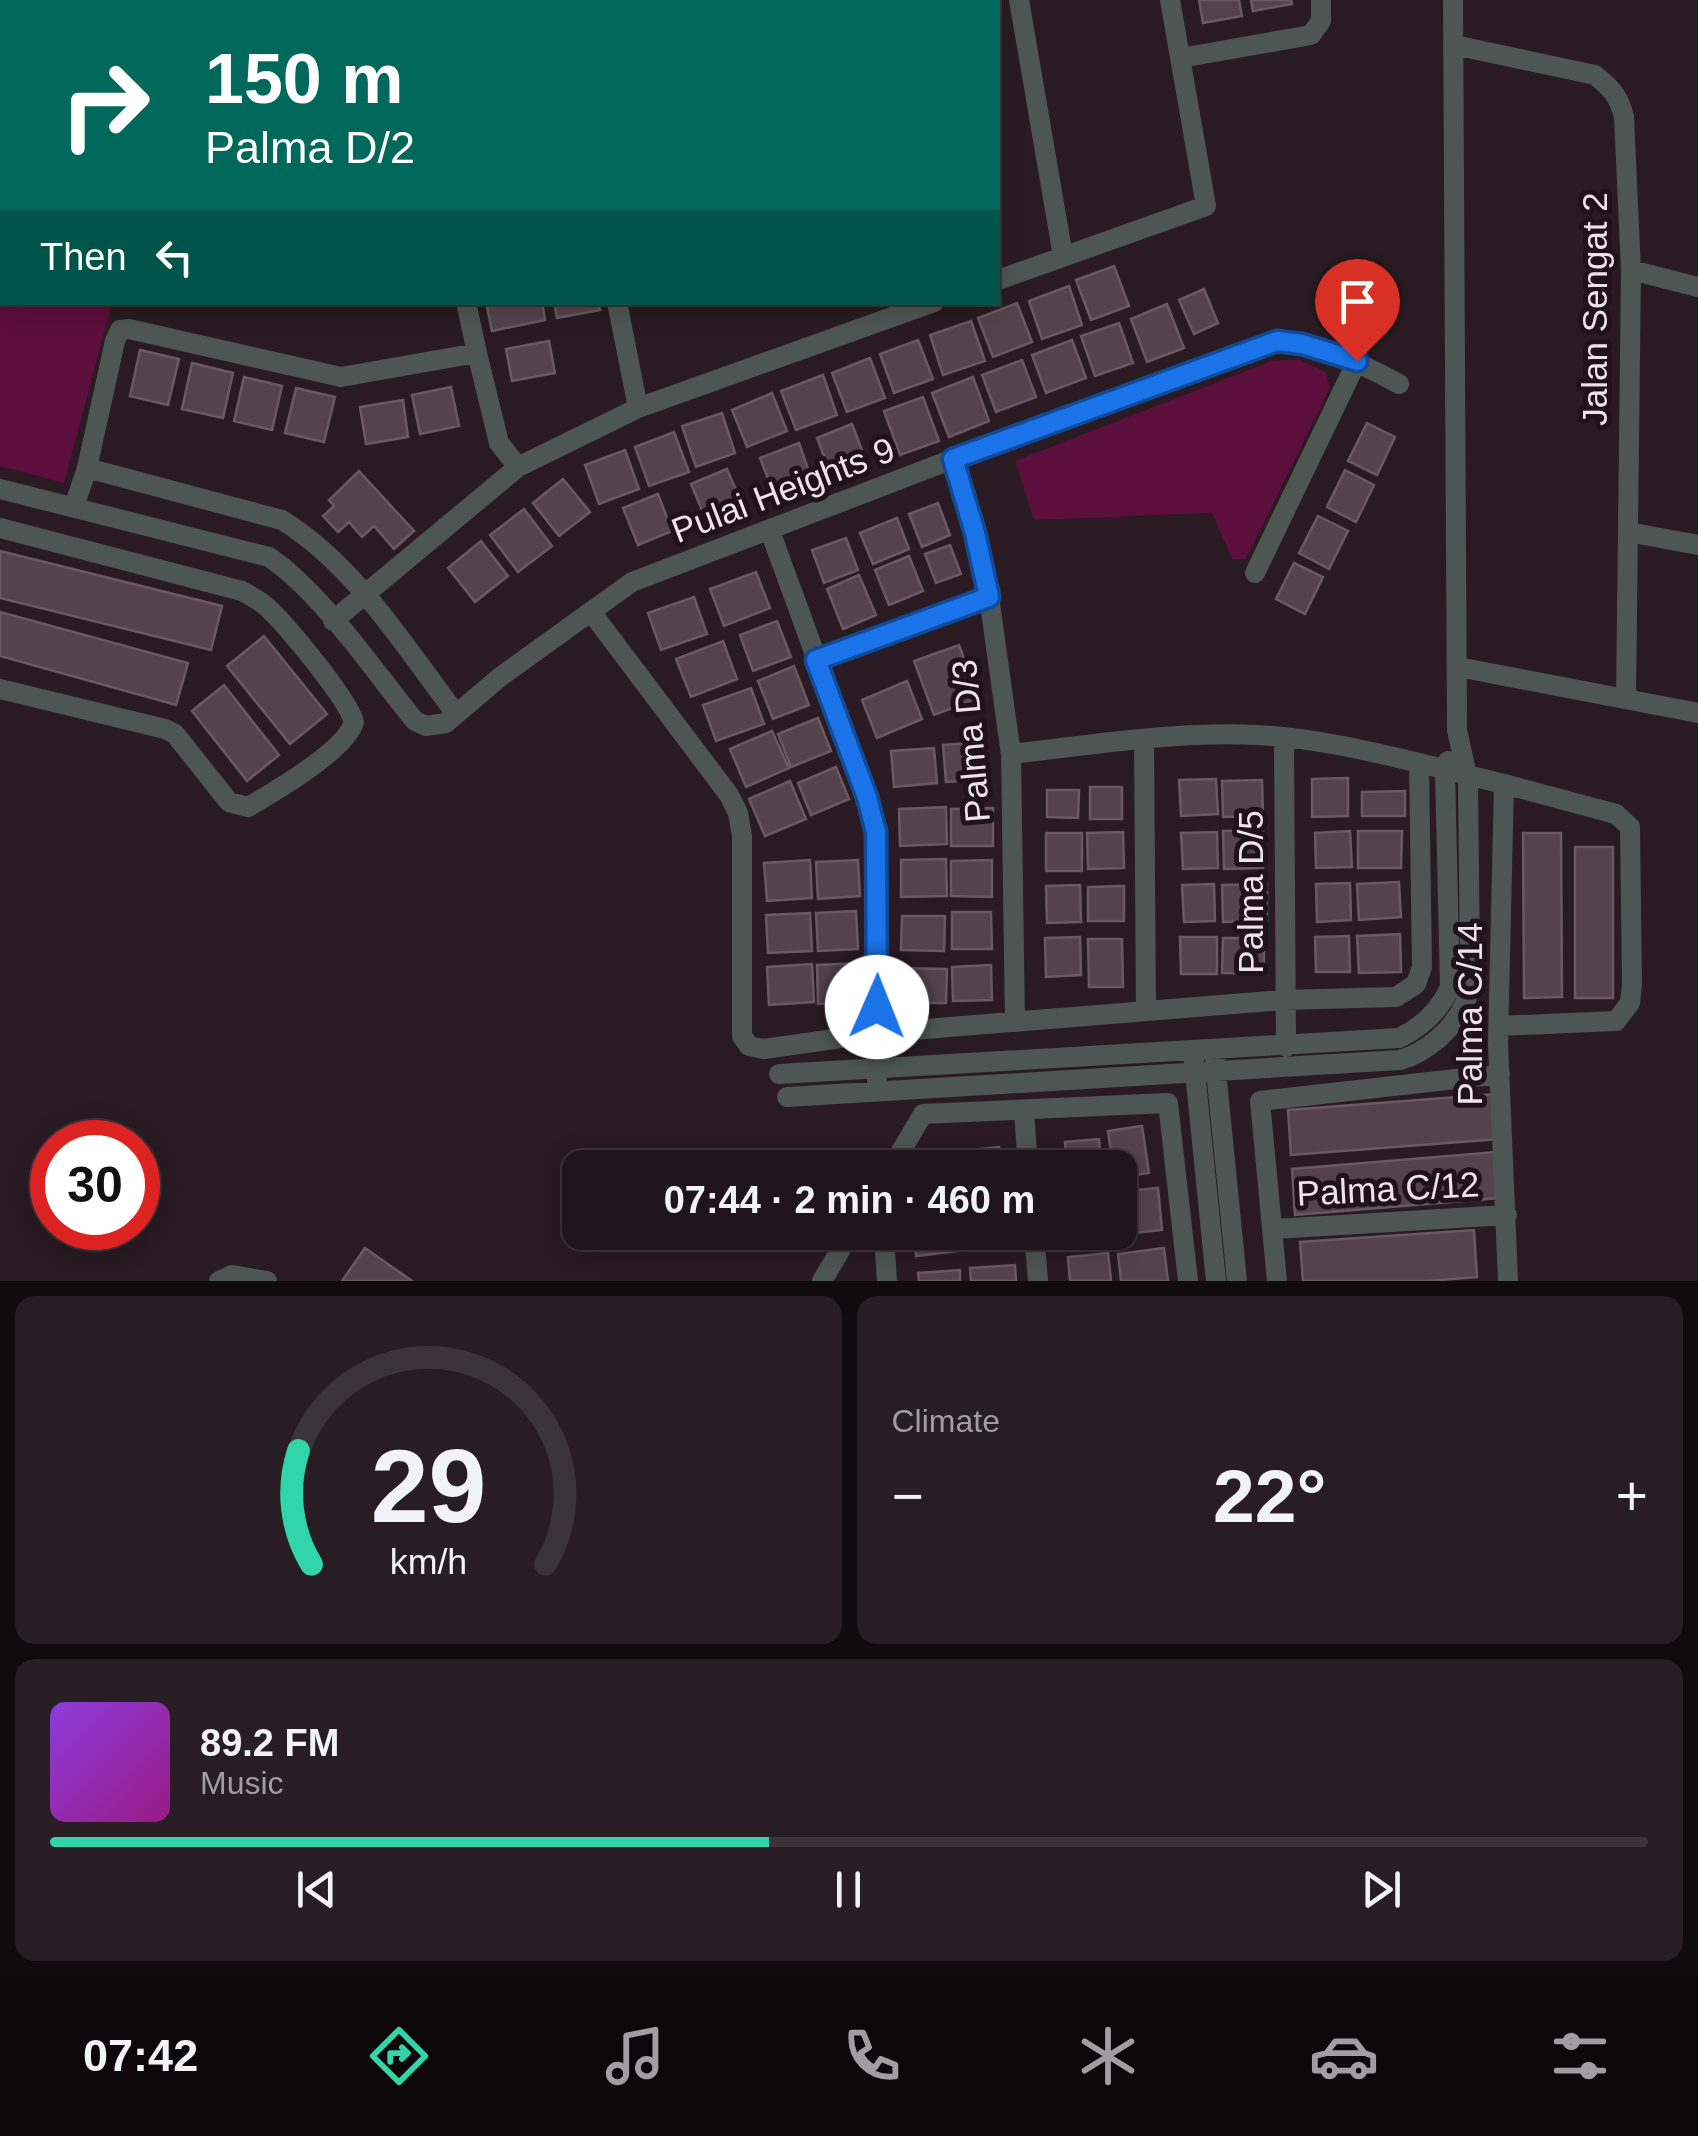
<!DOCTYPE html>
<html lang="en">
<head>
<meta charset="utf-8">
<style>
	:root { --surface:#1f1419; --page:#271d22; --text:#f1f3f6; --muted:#a19ea2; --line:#3c3338; --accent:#32d4a9 }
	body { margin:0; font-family:Arial,sans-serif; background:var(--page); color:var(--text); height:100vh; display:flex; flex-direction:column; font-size:38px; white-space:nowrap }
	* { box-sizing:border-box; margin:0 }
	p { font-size:32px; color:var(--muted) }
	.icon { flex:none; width:55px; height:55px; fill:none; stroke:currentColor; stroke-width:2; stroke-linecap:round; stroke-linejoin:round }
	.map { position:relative; height:1281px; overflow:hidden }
	.details { display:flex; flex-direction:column; gap:15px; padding:15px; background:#110b0e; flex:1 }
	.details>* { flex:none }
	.top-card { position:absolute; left:0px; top:0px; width:1000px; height:305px; box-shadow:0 5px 25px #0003,0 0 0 2px var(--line); background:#00695c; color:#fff; overflow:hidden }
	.speed { position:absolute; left:30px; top:1120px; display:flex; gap:20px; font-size:50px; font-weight:700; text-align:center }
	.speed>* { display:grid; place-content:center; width:130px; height:130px; border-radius:50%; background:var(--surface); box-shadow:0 5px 25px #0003,0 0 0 2px var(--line); line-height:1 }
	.speed .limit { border:15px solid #d22; background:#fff; color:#111 }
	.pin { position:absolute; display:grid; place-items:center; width:85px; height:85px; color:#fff; margin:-102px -42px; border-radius:50% 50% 50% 0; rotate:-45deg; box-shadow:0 0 10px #0007 }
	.pin .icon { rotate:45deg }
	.me { position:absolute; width:110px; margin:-55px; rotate:1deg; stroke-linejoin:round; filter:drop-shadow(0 0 8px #0008) }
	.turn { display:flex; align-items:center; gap:35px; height:210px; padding:0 40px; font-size:45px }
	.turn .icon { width:130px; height:130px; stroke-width:2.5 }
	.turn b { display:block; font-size:70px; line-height:85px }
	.then { display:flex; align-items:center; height:95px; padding:0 40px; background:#0003; gap:20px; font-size:38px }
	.big { font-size:75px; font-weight:600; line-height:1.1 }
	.details .tile { flex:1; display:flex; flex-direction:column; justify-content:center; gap:15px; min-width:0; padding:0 35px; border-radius:20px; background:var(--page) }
	.details .dial { align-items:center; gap:0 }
	.dial svg { height:260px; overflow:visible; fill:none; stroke:var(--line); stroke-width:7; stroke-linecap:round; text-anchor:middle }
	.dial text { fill:var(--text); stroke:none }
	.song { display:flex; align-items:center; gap:30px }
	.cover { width:120px; height:120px; border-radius:15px; background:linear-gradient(135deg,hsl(270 70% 55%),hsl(310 70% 35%)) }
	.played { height:10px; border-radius:5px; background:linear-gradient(90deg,var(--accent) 45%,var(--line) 45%) }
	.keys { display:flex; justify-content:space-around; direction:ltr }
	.heat { display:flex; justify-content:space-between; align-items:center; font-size:55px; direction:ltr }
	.details .tiles { flex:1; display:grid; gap:15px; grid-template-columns:1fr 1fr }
	.tile:last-child { grid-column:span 2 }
	.trip { position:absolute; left:562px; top:1150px; width:575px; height:100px; border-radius:20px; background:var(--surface); box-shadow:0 5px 25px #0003,0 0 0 2px var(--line); font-weight:600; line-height:100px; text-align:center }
	.tabs { display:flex; height:160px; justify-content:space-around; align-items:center; background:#0c080a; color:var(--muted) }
	.tabs .icon { width:70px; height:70px }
	.tabs .selected { color:var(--accent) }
	.tabs b { font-size:45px; color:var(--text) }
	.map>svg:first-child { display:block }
	.green { fill:#5c0e3c }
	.building { fill:#54434b; stroke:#6a5961; stroke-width:2.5 }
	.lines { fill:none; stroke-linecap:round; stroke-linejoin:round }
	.minor { stroke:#4e5653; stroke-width:20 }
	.route-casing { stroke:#114b97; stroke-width:25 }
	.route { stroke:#1a73e8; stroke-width:18 }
	.labels { text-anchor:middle; stroke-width:10; stroke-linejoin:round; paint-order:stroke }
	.street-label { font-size:35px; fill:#eee3e8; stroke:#1f1218 }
</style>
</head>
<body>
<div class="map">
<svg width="1698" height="1281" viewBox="0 0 1698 1281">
	<rect width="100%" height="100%" fill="#291b21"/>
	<path class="green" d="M 0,267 L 2,267 L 2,302 L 112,303 L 64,483 L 0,466 Z
		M 1297,359 L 1326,372 L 1330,388 L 1246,559 L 1232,559 L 1212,513 L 1034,520 L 1015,461 L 1272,361 Z"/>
	<path class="building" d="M 1199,0 L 1239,0 L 1242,16 L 1203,23 Z
		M 1251,0 L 1291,0 L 1292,4 L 1253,11 Z
		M 1114,266 L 1129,306 L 1091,320 L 1076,280 Z
		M 1069,286 L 1082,325 L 1042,339 L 1029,301 Z
		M 1204,289 L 1218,323 L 1194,334 L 1179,300 Z
		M 486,302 L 542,302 L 545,320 L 492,331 Z
		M 554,302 L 599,302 L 600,310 L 557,318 Z
		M 1017,303 L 1032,342 L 993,357 L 978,318 Z
		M 1167,304 L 1184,348 L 1147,362 L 1131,319 Z
		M 971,321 L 985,361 L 943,375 L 930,335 Z
		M 1119,323 L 1133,363 L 1095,376 L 1081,336 Z
		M 918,340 L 933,379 L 894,393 L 880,354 Z
		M 1072,340 L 1086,378 L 1046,393 L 1032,355 Z
		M 549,341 L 555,373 L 512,381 L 506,349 Z
		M 140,350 L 179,359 L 168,405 L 130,396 Z
		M 870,358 L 885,398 L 847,412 L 832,373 Z
		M 1022,360 L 1036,397 L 996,412 L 982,375 Z
		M 192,363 L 233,373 L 223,418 L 182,409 Z
		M 823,375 L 837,415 L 796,430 L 781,391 Z
		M 244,377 L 282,386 L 272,430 L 234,421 Z
		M 973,377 L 989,421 L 949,437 L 932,393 Z
		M 451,387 L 459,426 L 420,434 L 412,395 Z
		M 296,388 L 335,397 L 324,442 L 285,433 Z
		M 772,393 L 787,431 L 747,447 L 732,410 Z
		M 923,397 L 939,441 L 900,455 L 884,411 Z
		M 403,400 L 408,437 L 366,444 L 360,407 Z
		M 722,413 L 735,453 L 696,467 L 682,426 Z
		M 1367,423 L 1395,437 L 1377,475 L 1348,461 Z
		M 852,424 L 865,458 L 830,472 L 817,438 Z
		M 674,432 L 689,472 L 649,486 L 635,447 Z
		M 799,443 L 812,480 L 774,494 L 760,458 Z
		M 625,450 L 639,489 L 599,504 L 585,465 Z
		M 727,469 L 743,506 L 707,522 L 691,484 Z
		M 1345,470 L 1374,485 L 1356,522 L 1327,507 Z
		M 359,471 L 414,531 L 394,549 L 374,526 L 362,537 L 349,522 L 338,532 L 323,516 L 334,506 L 329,500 Z
		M 563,479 L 590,512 L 559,536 L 533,503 Z
		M 658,494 L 672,531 L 638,545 L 623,508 Z
		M 938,503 L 950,535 L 922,547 L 909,514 Z
		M 524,509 L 552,546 L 518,572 L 490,535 Z
		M 1318,516 L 1348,531 L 1329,569 L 1299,553 Z
		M 897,518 L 909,549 L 873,564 L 860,533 Z
		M 846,538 L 858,570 L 824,583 L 812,550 Z
		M 481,541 L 508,576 L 475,602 L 448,568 Z
		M 950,545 L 961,574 L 936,583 L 925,554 Z
		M 0,551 L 222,606 L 211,650 L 0,598 Z
		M 909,556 L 923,591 L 889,605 L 875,570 Z
		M 1294,563 L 1323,577 L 1305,614 L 1276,599 Z
		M 756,572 L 770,608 L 724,626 L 710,589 Z
		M 859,575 L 876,615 L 843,629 L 827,589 Z
		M 694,597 L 707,634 L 661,650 L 648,613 Z
		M 0,612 L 188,663 L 176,705 L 0,656 Z
		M 777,621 L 791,657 L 753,671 L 740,635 Z
		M 264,636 L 327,714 L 290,744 L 227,666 Z
		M 723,641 L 737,679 L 691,697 L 676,659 Z
		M 959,645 L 979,698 L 934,715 L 914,661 Z
		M 794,666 L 809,705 L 773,719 L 758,681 Z
		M 907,681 L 922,719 L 877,738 L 862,700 Z
		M 224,685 L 279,755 L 247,781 L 192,711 Z
		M 751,688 L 764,724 L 716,741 L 703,705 Z
		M 818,718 L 831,751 L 791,767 L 778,734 Z
		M 772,731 L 789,768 L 746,787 L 730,749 Z
		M 986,742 L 988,779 L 946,782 L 943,745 Z
		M 934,748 L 937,783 L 894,787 L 891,751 Z
		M 836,767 L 849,799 L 811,815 L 798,783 Z
		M 1348,778 L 1348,816 L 1312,817 L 1312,779 Z
		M 1216,779 L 1218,814 L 1181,816 L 1179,780 Z
		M 1262,780 L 1263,816 L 1223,817 L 1222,781 Z
		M 790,781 L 806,819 L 765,836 L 749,799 Z
		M 1090,787 L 1122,787 L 1122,819 L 1090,819 Z
		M 1047,790 L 1079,790 L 1078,818 L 1047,817 Z
		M 1405,791 L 1405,816 L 1362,816 L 1362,792 Z
		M 946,807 L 947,844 L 900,846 L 899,809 Z
		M 993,808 L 993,846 L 951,846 L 951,809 Z
		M 1263,830 L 1263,868 L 1224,869 L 1223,831 Z
		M 1350,831 L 1352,867 L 1316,868 L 1315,833 Z
		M 1358,831 L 1402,831 L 1401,868 L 1358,868 Z
		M 1123,832 L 1124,868 L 1088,869 L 1087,833 Z
		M 1217,832 L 1218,868 L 1183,869 L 1181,833 Z
		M 1046,833 L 1082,833 L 1082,871 L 1046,871 Z
		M 1523,833 L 1561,833 L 1562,997 L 1524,998 Z
		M 1575,847 L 1613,847 L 1613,998 L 1575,998 Z
		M 946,859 L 947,896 L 901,897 L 901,860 Z
		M 810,860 L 812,898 L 767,901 L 764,863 Z
		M 858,860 L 860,896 L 818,899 L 816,862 Z
		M 992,860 L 992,897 L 951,896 L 951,861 Z
		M 1399,882 L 1401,917 L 1359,920 L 1357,884 Z
		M 1350,883 L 1351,920 L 1317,922 L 1316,884 Z
		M 1214,884 L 1215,921 L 1184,922 L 1182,885 Z
		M 1267,884 L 1267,921 L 1223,922 L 1222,885 Z
		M 1080,885 L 1081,922 L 1047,923 L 1046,886 Z
		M 1124,886 L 1124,921 L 1088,921 L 1088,887 Z
		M 856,911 L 858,949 L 818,951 L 816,913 Z
		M 952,912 L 991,912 L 992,949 L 952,949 Z
		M 810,913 L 812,951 L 768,953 L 766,915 Z
		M 902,916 L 945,916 L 944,951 L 901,950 Z
		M 1400,934 L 1401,972 L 1359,973 L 1357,936 Z
		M 1349,936 L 1350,972 L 1316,972 L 1315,937 Z
		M 1080,937 L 1081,975 L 1046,977 L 1045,938 Z
		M 1180,937 L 1217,937 L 1217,974 L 1181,974 Z
		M 1223,938 L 1264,938 L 1264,974 L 1222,973 Z
		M 1088,939 L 1122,939 L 1123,987 L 1089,987 Z
		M 859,963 L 861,1002 L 818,1004 L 817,965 Z
		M 812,964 L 814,1002 L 769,1005 L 767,967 Z
		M 991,965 L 992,1000 L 953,1001 L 952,967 Z
		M 901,968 L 947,969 L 946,1003 L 900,1003 Z
		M 1496,1094 L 1499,1139 L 1291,1155 L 1288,1110 Z
		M 1142,1126 L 1149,1173 L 1120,1177 L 1120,1168 L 1113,1168 L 1108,1131 Z
		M 1099,1139 L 1101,1168 L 1067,1168 L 1065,1142 Z
		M 999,1147 L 1001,1168 L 961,1168 L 959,1151 Z
		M 1496,1152 L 1499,1198 L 1295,1215 L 1292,1169 Z
		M 1158,1188 L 1162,1230 L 1117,1235 L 1120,1232 L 1120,1192 Z
		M 1474,1230 L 1477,1277 L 1428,1281 L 1303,1281 L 1300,1242 Z
		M 914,1232 L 957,1232 L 959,1251 L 916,1256 Z
		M 967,1232 L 1011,1232 L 1012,1244 L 969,1249 Z
		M 1065,1232 L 1106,1232 L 1107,1236 L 1066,1241 Z
		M 365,1248 L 412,1281 L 342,1281 Z
		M 1164,1248 L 1168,1281 L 1121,1281 L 1118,1254 Z
		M 1108,1253 L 1111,1281 L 1070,1281 L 1068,1257 Z
		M 1015,1265 L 1016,1281 L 971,1281 L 970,1268 Z
		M 960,1270 L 960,1281 L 919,1281 L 918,1273 Z"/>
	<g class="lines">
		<path class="minor" d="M 559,0 L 559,2
			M 719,0 L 719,2
			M 1019,0 L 1063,256
			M 1454,45 L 1595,75 C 1611,88 1619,96 1624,117 L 1631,270 L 1626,698
			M 1181,58 L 1311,35 L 1321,21 L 1321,0
			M 1631,270 L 1698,287
			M 998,280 L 1206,206 L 1170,0
			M 466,302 L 477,353
			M 617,302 L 638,408
			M 953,459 L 975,533 L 989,597 L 1011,754 L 1015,1022
			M 87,468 L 282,520 C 355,565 405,647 456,714
			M 0,489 L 269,557 C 322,593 373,670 415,721 L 426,726 L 446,723 L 500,677 L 632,582 L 953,459 L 1277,341 C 1321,346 1360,362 1399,384
			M 74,507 L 87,468 L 115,341 L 120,330 L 129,329 L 341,377 L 477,353 L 499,443 L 518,467
			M 0,528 L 242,591 C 251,596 261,601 268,608 C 288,627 348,699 354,722 C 346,750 274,792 248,807 L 229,802 L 175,734 L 165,729 L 0,689
			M 770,531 L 867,797 L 876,832 L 877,1081
			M 1628,532 L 1698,545
			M 1255,573 L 1357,361
			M 592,613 L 729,795 L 738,813 L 742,836 L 742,1036 L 749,1046 L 764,1049 L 876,1033 L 1283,1000 L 1396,997 L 1416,984 L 1422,967 L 1419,764
			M 333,621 L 518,467 L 638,408 L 934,302
			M 816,660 L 989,597
			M 1458,667 L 1698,713
			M 1284,738 L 1286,1047
			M 1144,739 L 1146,1011
			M 1011,754 C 1092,745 1174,731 1256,735 C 1332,738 1430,766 1504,784 L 1498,1043 L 1508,1281
			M 1499,1026 L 1616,1021 L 1630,1003 L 1632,985 L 1630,827 L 1616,814 L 1504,784
			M 1215,1061 L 1237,1281
			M 1194,1062 L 1216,1281
			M 779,1074 L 1399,1038 C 1422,1027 1440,1010 1450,987 L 1445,771 L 1448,761
			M 787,1097 L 1400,1060 C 1426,1053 1454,1029 1465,1003 C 1469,994 1469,981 1470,971 L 1468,780 L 1457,730 L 1453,0
			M 1024,1111 L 1028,1168
			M 891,1168 L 923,1114 L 1168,1103 L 1188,1281
			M 1274,1229 L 1507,1215
			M 1034,1232 L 1038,1281
			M 885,1252 L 887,1281
			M 219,1281 L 232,1275 L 267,1281
			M 822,1281 L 851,1232
			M 1277,1281 L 1260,1101 L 1500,1074"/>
	</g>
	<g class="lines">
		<g class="route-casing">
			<path id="route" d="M 877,1007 L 876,832 L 867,797 L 816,660 L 989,597 L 975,533 L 953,459 L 1277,341 L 1302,344 L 1357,361"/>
		</g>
		<use href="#route" class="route"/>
	</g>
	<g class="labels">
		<g class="street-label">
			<text transform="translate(1595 309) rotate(-90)" y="12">Jalan Sengat 2</text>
			<text transform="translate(783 490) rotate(-21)" y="12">Pulai Heights 9</text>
			<text transform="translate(971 741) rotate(-95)" y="12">Palma D/3</text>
			<text transform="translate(1251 892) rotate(-90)" y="12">Palma D/5</text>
			<text transform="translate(1470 1014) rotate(-90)" y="12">Palma C/14</text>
			<text transform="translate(1388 1189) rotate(-3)" y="12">Palma C/12</text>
		</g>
	</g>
</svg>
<div class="speed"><div class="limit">30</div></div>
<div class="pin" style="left:1357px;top:361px;background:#d93025"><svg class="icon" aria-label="arrive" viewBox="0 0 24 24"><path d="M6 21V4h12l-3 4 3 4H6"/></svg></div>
<svg class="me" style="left:877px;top:1007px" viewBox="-20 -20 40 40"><circle r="19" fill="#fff"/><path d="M0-13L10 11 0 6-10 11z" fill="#1a73e8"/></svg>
<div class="trip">07:44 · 2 min · 460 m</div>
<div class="top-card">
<div class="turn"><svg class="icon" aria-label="right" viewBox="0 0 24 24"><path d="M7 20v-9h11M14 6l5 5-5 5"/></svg><div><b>150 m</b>Palma D/2</div></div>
<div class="then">Then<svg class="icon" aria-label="left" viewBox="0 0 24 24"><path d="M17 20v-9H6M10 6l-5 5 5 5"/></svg></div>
</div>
</div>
<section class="details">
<div class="tiles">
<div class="tile dial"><svg viewBox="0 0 100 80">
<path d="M14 69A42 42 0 1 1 86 69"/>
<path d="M14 69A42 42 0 0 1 10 34" stroke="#32d4a9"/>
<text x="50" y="56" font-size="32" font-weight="700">29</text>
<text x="50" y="72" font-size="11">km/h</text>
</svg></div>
<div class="tile"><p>Climate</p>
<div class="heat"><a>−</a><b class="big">22°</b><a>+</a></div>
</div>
<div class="tile">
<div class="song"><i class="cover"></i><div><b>89.2 FM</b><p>Music</p></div></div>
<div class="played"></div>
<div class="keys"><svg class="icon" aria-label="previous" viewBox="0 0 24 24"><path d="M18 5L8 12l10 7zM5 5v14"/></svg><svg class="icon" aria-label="pause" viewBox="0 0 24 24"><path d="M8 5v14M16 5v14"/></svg><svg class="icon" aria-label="next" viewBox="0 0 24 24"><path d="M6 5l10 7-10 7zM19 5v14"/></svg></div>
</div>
</div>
</section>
<nav class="tabs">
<b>07:42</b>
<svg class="icon selected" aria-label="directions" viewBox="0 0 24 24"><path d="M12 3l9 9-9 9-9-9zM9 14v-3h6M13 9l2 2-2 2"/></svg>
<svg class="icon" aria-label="music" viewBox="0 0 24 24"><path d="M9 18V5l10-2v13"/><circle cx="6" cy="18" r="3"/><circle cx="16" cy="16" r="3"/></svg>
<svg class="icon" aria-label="phone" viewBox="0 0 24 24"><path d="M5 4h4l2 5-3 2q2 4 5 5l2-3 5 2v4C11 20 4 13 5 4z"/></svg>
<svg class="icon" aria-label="climate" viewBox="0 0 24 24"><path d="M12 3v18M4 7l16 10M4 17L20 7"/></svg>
<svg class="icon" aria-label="car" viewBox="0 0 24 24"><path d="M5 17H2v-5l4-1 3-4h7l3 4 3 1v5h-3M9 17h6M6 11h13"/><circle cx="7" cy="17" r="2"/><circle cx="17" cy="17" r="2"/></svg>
<svg class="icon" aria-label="filters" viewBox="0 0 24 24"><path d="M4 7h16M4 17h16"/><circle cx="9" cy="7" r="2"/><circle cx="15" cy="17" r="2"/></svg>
</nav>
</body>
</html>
